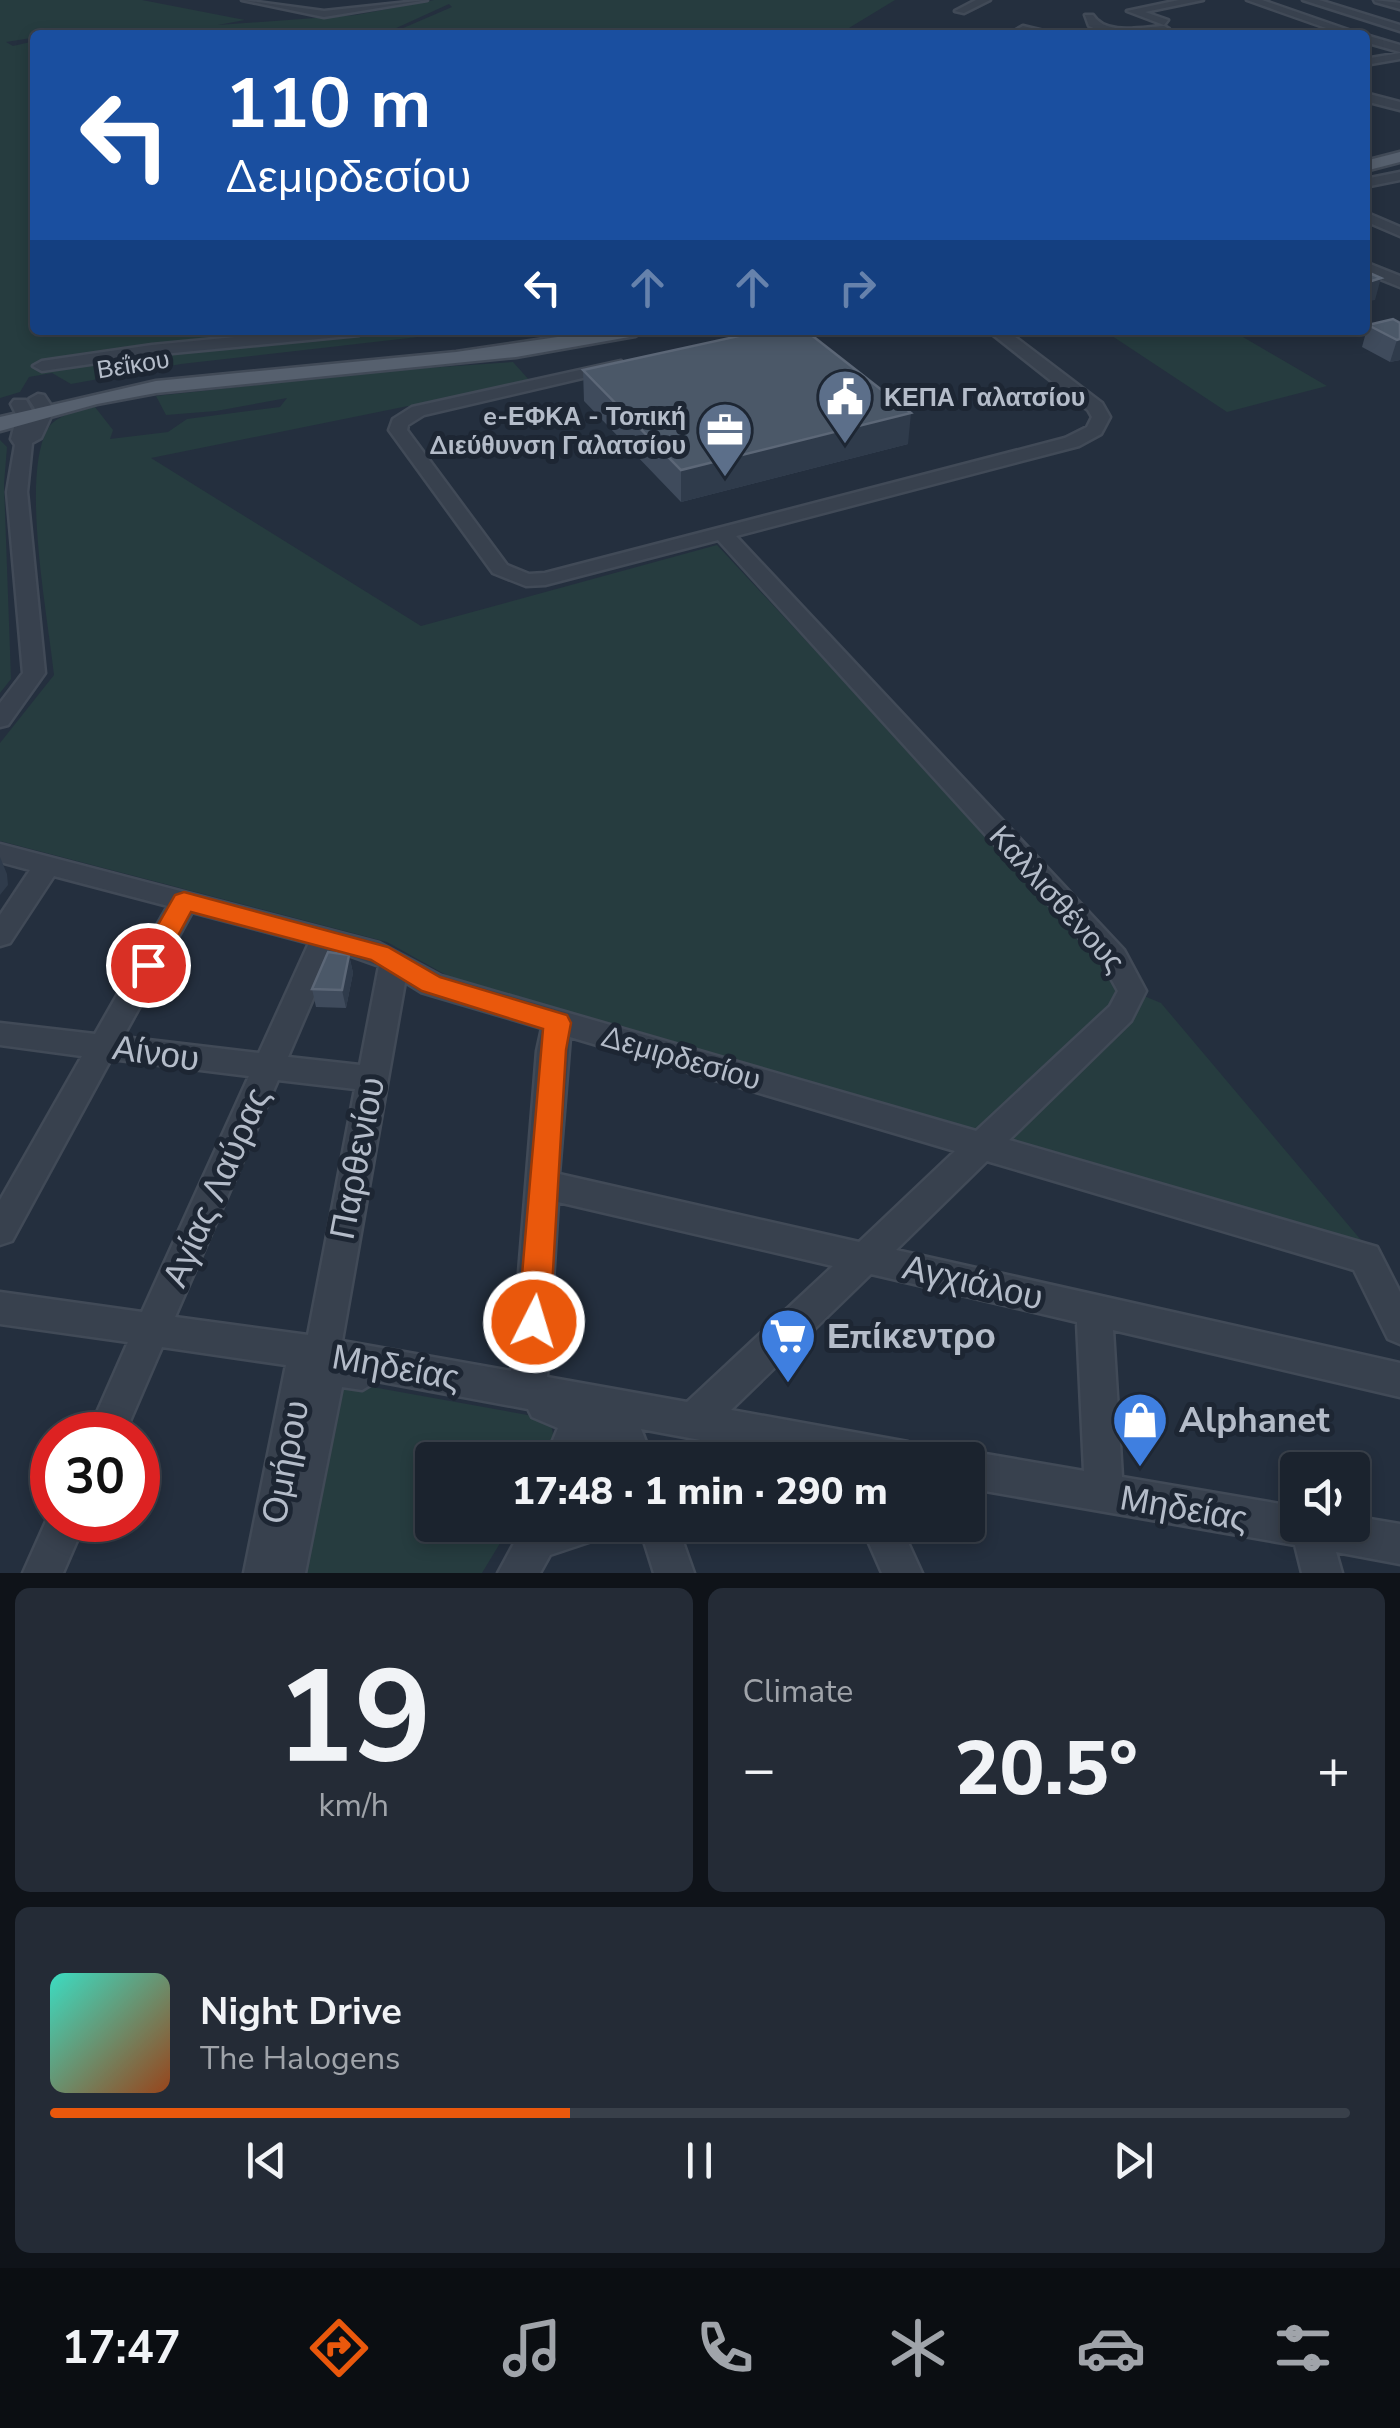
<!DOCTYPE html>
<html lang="en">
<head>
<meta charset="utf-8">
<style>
	:root { --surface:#1b232e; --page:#242b36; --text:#f1f3f6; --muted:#a0a4aa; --line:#39404a; --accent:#ea580c }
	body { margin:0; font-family:"Nunito Sans",sans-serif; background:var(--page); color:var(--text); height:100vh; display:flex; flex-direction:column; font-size:38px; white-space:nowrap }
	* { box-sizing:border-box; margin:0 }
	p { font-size:32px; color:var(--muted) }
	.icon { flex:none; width:55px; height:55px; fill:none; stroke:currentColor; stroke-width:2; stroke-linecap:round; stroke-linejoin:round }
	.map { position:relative; height:1573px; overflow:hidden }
	.drawer { display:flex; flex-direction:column; gap:15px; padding:15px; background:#0f1319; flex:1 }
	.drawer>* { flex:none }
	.banner { position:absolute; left:30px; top:30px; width:1340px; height:305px; border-radius:10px; box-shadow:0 5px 15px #0003,0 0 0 2px var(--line); background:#1a4fa0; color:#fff; overflow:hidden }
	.tools { position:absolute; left:1280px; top:1452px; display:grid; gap:20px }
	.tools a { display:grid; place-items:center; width:90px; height:90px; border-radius:10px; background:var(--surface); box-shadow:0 5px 15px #0003,0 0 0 2px var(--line); font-size:50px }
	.speed { position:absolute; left:30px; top:1412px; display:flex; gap:20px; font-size:50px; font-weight:700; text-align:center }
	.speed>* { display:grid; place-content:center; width:130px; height:130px; border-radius:50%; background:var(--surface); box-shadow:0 5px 15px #0003,0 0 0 2px var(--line); line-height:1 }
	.speed .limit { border:15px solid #d22; background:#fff; color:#111 }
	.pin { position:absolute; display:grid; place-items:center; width:85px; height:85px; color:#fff; margin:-42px; border:5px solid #fff; border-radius:50%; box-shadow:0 2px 10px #0007 }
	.me { position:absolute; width:110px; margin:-55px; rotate:5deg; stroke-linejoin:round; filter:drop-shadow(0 0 8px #0008) }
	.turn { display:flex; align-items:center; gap:35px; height:210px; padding:0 30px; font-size:45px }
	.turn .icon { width:130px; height:130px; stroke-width:2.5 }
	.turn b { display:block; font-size:70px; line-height:85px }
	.lanes { display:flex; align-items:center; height:95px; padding:0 30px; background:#0003; justify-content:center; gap:50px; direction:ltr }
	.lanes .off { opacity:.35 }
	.big { font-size:75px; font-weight:800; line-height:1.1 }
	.drawer .card { flex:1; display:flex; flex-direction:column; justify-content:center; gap:15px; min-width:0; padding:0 35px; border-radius:15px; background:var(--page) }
	.drawer .dial { align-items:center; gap:0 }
	.dial b { font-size:130px; line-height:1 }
	.song { display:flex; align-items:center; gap:30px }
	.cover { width:120px; height:120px; border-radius:15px; background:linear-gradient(135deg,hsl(170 70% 55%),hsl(20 70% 35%)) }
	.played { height:10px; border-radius:5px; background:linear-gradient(90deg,var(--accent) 40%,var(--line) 40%) }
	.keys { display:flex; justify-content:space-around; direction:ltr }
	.heat { display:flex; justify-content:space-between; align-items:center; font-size:55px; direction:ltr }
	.drawer .tiles { flex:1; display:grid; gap:15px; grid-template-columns:1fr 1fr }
	.card:last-child { grid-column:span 2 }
	.trip { position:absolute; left:415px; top:1442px; width:570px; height:100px; border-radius:10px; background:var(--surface); box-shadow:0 5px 15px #0003,0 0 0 2px var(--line); font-weight:800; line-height:100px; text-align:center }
	.menu { display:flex; height:160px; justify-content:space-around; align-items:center; background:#0b0e12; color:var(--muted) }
	.menu .icon { width:70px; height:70px }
	.menu .active { color:var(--accent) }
	.menu b { font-size:45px; color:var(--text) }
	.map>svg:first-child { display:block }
	.green { fill:#263c3f }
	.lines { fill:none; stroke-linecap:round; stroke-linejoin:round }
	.minor-casing { stroke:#414a57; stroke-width:5 }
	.major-casing { stroke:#414a57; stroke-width:5 }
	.minor { fill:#38414e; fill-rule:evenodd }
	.major { fill:#56606e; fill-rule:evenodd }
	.wall { fill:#3f4b5c }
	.shaded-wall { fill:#2f3b4b }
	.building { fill:#4b5868; stroke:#5c6777; stroke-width:2.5 }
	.route { fill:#ea580c; stroke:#983908; stroke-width:2.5 }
	.labels { text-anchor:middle; stroke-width:10; stroke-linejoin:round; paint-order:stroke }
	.far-street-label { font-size:25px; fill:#b4bcc9; stroke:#1d2633 }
	.far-poi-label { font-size:25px; font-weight:bold; fill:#b4bcc9; stroke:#1d2633; text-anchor:start }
	.street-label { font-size:30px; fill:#b4bcc9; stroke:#1d2633 }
	.near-street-label { font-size:35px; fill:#b4bcc9; stroke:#1d2633 }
	.near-poi-label { font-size:35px; font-weight:bold; fill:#b4bcc9; stroke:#1d2633; text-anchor:start }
</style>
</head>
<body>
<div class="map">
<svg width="1400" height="1573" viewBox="0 0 1400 1573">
	<rect width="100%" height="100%" fill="#242f3e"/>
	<path class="green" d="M 0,0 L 142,0 L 245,20 L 218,25 L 356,15 L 434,0 L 895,0 L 844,31 L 858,35 L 387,35 L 452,7 L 449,4 L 381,35 L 63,33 L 6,42 L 13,46 L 35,41 L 35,330 L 479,330 L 181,364 L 71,384 L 52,373 L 29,377 L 20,392 L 0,398 Z
		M 1103,330 L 1231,330 L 1327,386 L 1227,412 Z
		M 513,362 L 530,381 L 411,409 L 408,406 L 151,458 L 421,626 L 717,545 L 1132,991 L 1161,1003 L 1366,1246 L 455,980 L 387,942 L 0,841 L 0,743 L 54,675 C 48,616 21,480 47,430 C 56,414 79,411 95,407 L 113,430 L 110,439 L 168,432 L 187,419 L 280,407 L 287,398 L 216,411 L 166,415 L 156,396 L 383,371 Z
		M 0,440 L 7,447 L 4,484 L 11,679 L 0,693 Z
		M 322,1378 L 550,1419 L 556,1449 L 549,1460 L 432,1460 L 432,1525 L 511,1525 L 482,1573 L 286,1573 Z"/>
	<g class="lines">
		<g class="minor-casing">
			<path id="minor" d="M 242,0 L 324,11 L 427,0 L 324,17 Z
				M 976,0 L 990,0 L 964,13 L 955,11 Z
				M 1179,0 L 1203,0 L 1145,12 L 1168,20 L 1164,25 L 1127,11 Z
				M 1247,0 L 1262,0 L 1363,35 L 1346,35 Z
				M 1303,0 L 1319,0 L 1400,25 L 1400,31 Z
				M 1374,0 L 1400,3 L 1400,9 L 1375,2 Z
				M 1085,15 L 1093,15 C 1106,36 1142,27 1164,26 L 1169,29 L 1109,35 L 1089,26 Z
				M 1023,26 L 1052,33 L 1054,35 L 1007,35 Z
				M 1364,35 L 1369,36 L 1400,45 L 1400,52 L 1365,42 Z
				M 1400,53 L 1400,59 L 1365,65 L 1365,59 Z
				M 1365,93 L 1400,102 L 1400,110 L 1365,101 Z
				M 1400,172 L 1400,180 L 1365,187 L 1365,179 Z
				M 1365,212 L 1400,227 L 1400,236 L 1365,221 Z
				M 1365,262 L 1400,276 L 1400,287 L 1365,273 Z
				M 307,330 L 367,330 L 359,335 L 152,355 L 42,371 L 33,366 L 42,361 L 152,345 Z
				M 987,330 L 1006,330 L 1102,403 L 1110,417 L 1101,434 L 1079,446 L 736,536 L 1124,950 L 1146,991 L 1131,1021 L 1009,1140 L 1377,1247 L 1400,1292 L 1400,1344 L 1388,1339 L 1354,1270 L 987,1161 L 896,1250 L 1400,1363 L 1400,1397 L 1113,1330 L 1122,1477 L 1298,1507 L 1298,1525 L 1352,1525 L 1352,1516 L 1400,1524 L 1400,1564 L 1336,1552 L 1342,1573 L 1302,1573 L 1295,1545 L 968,1488 L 968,1460 L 953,1460 L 968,1451 L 1084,1471 L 1077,1322 L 871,1274 L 731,1410 L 908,1442 L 921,1447 L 927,1460 L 808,1460 L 641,1429 L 653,1460 L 545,1460 L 558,1428 L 532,1417 L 528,1409 L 377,1381 L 362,1390 L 342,1387 L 305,1573 L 244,1573 L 286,1365 L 162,1347 L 124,1435 L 87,1435 L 128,1342 L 0,1324 L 0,1292 L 142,1312 L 249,1076 L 111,1059 L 12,1241 L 0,1245 L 0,1200 L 82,1056 L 0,1045 L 0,1023 L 95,1034 L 168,906 L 54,876 L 10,943 L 0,946 L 0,915 L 30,870 L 0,862 L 0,844 L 379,943 L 441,976 L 976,1131 L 1110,1006 L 1118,991 L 1103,964 L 718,540 L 545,585 L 526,586 L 493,573 L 389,430 L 393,419 L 412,407 L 621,361 L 621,369 L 424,415 L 408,425 L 407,430 L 507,565 L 529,574 L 545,573 L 1065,438 L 1087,427 L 1092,417 L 1088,410 ZM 192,912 L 309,943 L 259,1053 L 123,1037 ZM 334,950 L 379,966 L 360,1065 L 288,1057 ZM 405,982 L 421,992 L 542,1028 L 537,1051 L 511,1371 L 342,1341 ZM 570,1037 L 955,1151 L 859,1242 L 559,1174 ZM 278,1080 L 355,1089 L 308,1335 L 175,1317 ZM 558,1202 L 833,1266 L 687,1402 L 547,1377 Z
				M 38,394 L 44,395 L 54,410 L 41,438 L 32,443 L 27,492 L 45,673 L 8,725 L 0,727 L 0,703 L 23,673 L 7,492 L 15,445 L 11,439 L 17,416 L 11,404 L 14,400 L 26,400 L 34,414 L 36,410 L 29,399 Z
				M 52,1508 L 52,1520 L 86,1520 L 63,1573 L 23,1573 Z
				M 524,1525 L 603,1525 L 598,1539 L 550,1555 L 540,1573 L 498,1573 Z
				M 639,1525 L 677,1525 L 694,1573 L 654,1573 Z
				M 861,1525 L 900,1525 L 922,1573 L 882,1573 Z"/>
		</g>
		<g class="major-casing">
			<path id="major" d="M 1400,152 L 1400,162 L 1365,171 L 1365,161 Z
				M 605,330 L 645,330 L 635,336 L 516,357 L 156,393 L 97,404 L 0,431 L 0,417 L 156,381 L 456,352 Z"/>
		</g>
		<use href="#minor" class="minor"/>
		<use href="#major" class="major"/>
	</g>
	<path class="wall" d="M 1400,323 L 1400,360 L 1390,362 L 1362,347 L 1368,325 Z
		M 583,370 L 908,444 L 681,502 L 584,401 Z
		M 349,955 L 353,973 L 346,1008 L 316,1007 L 312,989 Z"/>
	<path class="shaded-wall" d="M 1381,278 L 1375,300 L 1365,302 L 1365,283 Z
		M 1400,339 L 1400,360 L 1390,362 L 1397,340 Z
		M 911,413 L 908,444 L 681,502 L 681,470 Z
		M 0,857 L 7,874 L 8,885 L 0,895 Z
		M 349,955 L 353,973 L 346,1008 L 342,990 Z"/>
	<path class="building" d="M 1365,271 L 1381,278 L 1365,283 Z
		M 1393,319 L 1400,323 L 1400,339 L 1397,340 L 1368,325 Z
		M 766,330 L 805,330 L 911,413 L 681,470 L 583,370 Z
		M 328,952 L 349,955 L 342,990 L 312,989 Z"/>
	<path class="route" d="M 184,892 L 388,947 L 440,977 L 567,1015 L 571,1023 L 566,1050 L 550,1322 L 545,1332 L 534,1336 L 523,1332 L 518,1322 L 543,1029 L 422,991 L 371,960 L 191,912 L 158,972 L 139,972 L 136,965 L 139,958 L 175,895 Z"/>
	<defs>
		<g id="civic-pin" transform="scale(2.875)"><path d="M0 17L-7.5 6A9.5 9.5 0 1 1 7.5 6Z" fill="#5c6f8a" stroke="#1d2633"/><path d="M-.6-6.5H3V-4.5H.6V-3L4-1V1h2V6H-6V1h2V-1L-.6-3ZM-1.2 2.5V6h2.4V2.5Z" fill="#fff"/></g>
		<g id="office-pin" transform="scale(2.875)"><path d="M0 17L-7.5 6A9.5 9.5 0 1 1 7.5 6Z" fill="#5c6f8a" stroke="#1d2633"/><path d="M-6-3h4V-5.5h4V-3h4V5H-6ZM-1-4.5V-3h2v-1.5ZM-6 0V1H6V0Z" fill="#fff"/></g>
		<g id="supermarket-pin" transform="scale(2.875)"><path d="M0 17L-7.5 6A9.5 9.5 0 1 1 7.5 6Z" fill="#3f7fe0" stroke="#1d2633"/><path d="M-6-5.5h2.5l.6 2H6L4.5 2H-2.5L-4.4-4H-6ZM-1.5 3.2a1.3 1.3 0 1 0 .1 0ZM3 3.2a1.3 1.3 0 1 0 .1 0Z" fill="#fff"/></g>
		<g id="shop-pin" transform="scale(2.875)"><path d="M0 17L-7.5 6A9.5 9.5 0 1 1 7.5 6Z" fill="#3f7fe0" stroke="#1d2633"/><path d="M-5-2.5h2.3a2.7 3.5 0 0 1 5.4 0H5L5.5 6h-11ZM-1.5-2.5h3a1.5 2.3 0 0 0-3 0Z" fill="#fff"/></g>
	</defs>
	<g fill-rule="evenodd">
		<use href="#civic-pin" x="845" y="397"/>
		<use href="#office-pin" x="725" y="430"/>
		<use href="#supermarket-pin" x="788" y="1336"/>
		<use href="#shop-pin" x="1140" y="1420"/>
	</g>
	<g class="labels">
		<g class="far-street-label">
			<text transform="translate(133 364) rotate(-9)" y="9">Βεΐκου</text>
		</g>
		<g class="far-poi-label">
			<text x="884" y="406">ΚΕΠΑ Γαλατσίου</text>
			<text x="686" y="425" text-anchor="end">e-ΕΦΚΑ - Τοπική<tspan x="686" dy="29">Διεύθυνση Γαλατσίου</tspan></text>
		</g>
		<g class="street-label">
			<text transform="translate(1057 899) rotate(48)" y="10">Καλλισθένους</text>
			<text transform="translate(681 1058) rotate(16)" y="10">Δεμιρδεσίου</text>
		</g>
		<g class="near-street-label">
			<text transform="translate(156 1053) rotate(8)" y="12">Αίνου</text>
			<text transform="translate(357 1158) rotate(-79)" y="12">Παρθενίου</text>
			<text transform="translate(216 1187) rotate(-66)" y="12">Αγίας Λαύρας</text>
			<text transform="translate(973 1282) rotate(13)" y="12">Αγχιάλου</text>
			<text transform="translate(396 1367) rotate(10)" y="12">Μηδείας</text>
			<text transform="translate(285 1462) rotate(-79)" y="12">Ομήρου</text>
			<text transform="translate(1184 1508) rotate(10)" y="12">Μηδείας</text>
		</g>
		<g class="near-poi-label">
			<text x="827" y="1348">Επίκεντρο</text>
			<text x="1179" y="1432">Alphanet</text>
		</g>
	</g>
</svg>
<div class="tools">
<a><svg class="icon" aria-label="sound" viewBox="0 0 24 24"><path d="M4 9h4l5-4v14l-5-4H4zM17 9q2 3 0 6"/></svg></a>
</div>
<div class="speed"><div class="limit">30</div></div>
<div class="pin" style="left:148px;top:965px;background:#d93025"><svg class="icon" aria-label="arrive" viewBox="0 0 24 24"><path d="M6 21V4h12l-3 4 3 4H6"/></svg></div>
<svg class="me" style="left:534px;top:1322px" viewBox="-20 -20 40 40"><circle r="17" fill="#ea580c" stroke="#fff" stroke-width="3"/><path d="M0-11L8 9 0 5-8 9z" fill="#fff"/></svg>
<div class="trip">17:48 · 1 min · 290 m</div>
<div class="banner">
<div class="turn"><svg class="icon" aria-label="left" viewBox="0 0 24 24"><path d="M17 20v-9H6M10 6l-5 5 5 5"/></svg><div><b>110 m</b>Δεμιρδεσίου</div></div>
<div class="lanes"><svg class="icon" aria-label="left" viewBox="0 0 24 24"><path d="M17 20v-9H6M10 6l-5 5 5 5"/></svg><svg class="icon off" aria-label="ahead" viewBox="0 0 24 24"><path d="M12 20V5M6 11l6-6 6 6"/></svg><svg class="icon off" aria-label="ahead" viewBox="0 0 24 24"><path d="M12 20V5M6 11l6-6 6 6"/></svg><svg class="icon off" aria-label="right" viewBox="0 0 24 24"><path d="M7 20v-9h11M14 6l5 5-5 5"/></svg></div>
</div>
</div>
<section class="drawer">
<div class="tiles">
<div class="card dial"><b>19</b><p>km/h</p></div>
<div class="card"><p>Climate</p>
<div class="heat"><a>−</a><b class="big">20.5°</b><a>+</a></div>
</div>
<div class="card">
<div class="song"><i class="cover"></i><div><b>Night Drive</b><p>The Halogens</p></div></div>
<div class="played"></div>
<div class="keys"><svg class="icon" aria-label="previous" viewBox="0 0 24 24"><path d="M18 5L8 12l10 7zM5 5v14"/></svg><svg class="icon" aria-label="pause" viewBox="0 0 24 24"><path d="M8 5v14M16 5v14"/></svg><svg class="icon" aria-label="next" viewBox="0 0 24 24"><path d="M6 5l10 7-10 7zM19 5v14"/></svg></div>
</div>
</div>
</section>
<nav class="menu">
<b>17:47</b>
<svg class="icon active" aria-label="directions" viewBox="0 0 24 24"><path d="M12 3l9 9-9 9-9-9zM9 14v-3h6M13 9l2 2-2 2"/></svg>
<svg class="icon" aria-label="music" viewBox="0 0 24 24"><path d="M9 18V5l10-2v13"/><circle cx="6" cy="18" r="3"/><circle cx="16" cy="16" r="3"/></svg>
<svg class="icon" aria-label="phone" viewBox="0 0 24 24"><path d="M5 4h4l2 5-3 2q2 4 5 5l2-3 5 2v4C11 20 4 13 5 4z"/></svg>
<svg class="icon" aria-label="climate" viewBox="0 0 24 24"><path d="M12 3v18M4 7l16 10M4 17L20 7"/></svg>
<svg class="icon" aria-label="car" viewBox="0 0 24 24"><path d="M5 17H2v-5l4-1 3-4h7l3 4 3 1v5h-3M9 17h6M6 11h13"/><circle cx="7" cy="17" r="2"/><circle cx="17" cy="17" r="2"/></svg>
<svg class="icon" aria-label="filters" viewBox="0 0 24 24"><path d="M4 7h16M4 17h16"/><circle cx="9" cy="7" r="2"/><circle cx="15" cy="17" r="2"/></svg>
</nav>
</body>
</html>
